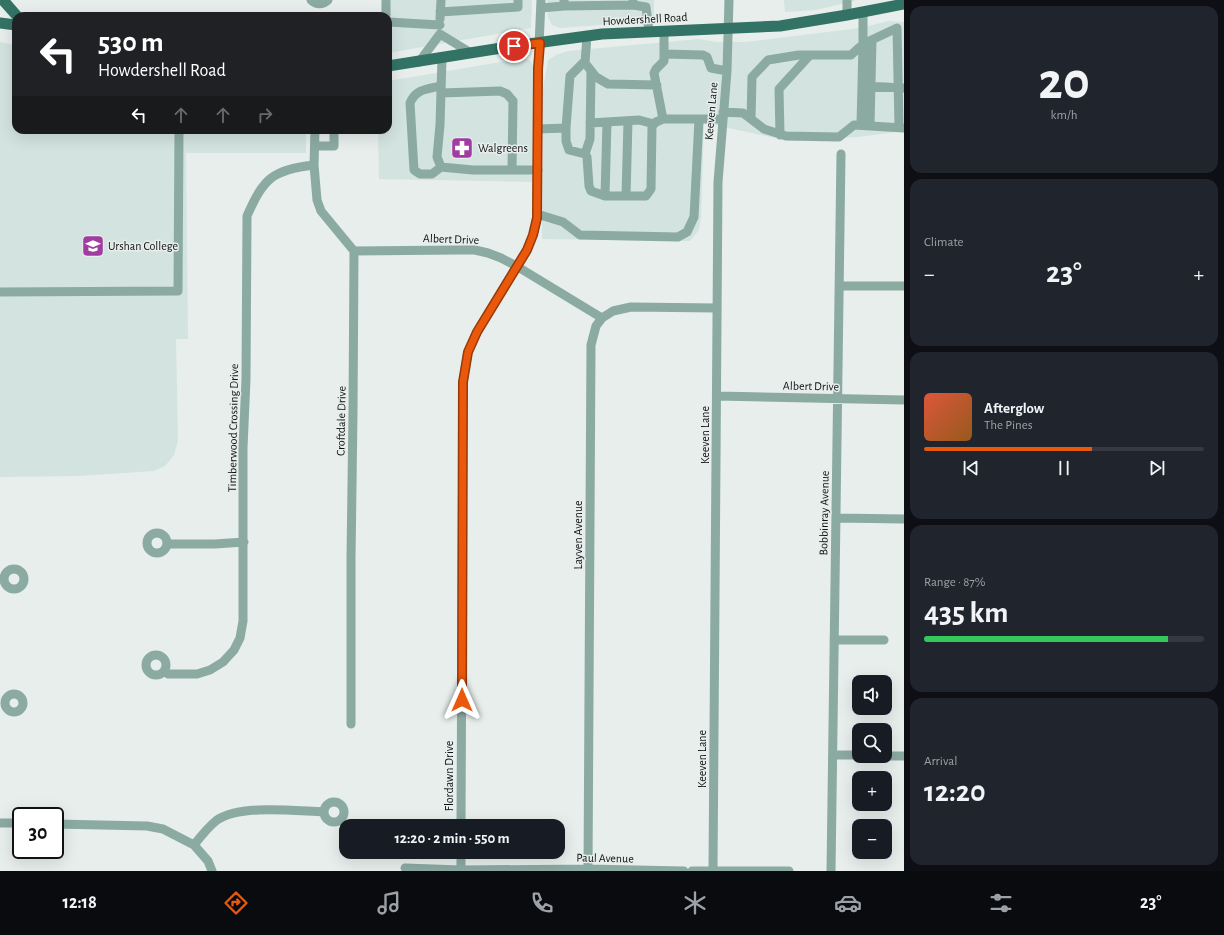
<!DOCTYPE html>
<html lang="en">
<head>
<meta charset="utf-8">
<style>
	:root { --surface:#171b24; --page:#20242c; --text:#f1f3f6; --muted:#9ea1a6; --line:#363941; --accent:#ea580c }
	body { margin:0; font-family:"Alegreya Sans",sans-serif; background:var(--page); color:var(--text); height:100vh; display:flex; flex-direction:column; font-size:15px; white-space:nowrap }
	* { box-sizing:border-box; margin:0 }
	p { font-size:13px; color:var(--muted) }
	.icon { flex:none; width:22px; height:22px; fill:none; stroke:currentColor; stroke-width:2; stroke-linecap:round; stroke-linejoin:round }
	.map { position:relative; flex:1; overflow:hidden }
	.panel { display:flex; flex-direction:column; gap:6px; padding:6px; background:#0d0f14; width:320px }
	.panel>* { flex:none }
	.banner { position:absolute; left:12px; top:12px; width:380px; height:122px; border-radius:12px; box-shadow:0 4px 16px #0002; background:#202124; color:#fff; overflow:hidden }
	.controls { position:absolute; left:852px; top:675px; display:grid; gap:8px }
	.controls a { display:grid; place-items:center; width:40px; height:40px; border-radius:8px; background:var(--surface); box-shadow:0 4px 16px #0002; font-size:20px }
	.speed { position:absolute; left:12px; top:807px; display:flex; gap:8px; font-size:20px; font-weight:700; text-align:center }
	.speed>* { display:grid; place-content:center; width:52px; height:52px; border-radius:50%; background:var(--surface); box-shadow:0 4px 16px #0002; line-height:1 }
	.speed .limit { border:2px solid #111; border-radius:6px; background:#fff; color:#111 }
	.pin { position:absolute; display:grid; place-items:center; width:34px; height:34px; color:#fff; margin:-17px; border:2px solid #fff; border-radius:50%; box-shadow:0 1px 4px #0007 }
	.me { position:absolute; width:44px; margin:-22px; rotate:0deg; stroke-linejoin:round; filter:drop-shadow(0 0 3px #0008) }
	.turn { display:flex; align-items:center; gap:14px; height:84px; padding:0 20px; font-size:18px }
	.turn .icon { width:52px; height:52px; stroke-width:2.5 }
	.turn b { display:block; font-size:28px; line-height:34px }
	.lanes { display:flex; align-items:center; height:38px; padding:0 20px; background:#0003; justify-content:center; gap:20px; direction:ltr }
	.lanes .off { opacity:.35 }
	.big { font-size:30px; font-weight:600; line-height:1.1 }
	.panel .widget { flex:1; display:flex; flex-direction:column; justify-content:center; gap:6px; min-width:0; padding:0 14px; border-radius:12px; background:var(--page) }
	.panel .dial { align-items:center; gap:0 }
	.dial b { font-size:52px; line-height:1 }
	.song { display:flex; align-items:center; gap:12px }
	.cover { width:48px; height:48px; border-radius:6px; background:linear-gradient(135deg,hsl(10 70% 55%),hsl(30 70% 35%)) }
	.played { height:4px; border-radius:2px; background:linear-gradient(90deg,var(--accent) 60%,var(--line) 60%) }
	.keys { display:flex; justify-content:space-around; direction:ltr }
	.heat { display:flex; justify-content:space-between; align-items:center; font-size:22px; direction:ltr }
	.charge { height:6px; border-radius:3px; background:linear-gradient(90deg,#34c759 87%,var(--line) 0) }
	.trip { position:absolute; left:339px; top:819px; width:226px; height:40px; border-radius:12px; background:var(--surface); box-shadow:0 4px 16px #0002; font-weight:600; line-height:40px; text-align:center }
	.tabs { display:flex; height:64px; justify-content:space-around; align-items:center; background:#090b0e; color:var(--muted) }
	.tabs .icon { width:28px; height:28px }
	.tabs .active { color:var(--accent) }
	.tabs b { font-size:18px; color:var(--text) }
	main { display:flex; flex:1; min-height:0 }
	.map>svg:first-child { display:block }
	.built { fill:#d3e3df }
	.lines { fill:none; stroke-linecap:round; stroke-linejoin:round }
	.minor { stroke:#8baaa2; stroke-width:9 }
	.major { stroke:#337365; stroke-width:11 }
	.route-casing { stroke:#983908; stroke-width:10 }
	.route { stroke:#ea580c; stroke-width:7 }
	.labels { text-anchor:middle; stroke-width:3; stroke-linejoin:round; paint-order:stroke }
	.street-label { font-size:12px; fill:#0e1110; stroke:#e7eeec }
	.poi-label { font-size:12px; fill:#0e1110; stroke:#e7eeec; text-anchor:start }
</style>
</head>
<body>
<main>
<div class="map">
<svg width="904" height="871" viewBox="0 0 904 871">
	<rect width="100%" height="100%" fill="#e7eeec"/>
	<path class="built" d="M 382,0 L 532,0 L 531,28 L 388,53 L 388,16 Z
		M 547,0 L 654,0 L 654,21 L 560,28 L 552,25 L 548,17 Z
		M 784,0 L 855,0 L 855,1 L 815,10 L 785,12 Z
		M 889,21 L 904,22 L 904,131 L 858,137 L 785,140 L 704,123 L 701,217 L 699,230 L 690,241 L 542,239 L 543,89 L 548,60 L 556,55 L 568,51 L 699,39 L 716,42 L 745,42 L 860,28 Z
		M 0,42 L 16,45 L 16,130 L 306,130 L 306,153 L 186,153 L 188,339 L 176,339 L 178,440 L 174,455 L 165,466 L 154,471 L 79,476 L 0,477 Z
		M 525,58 L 531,61 L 533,66 L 533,182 L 379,179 L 378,130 L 388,130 L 388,81 Z"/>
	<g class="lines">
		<path class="minor" d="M 311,0 C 316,5 323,5 328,0
			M 386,0 L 386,16
			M 564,0 L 564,6 L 633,5
			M 847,0 L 847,15
			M 633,1 L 633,5 L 646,7 L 649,31
			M 541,8 L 564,6
			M 440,12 L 518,7 L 518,0
			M 440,19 L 441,0
			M 388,22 L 440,25
			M 664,31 L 664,61 L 656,69 L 654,73 L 663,119 L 699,119
			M 587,36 L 585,63 L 596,77 L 608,84 L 657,85
			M 664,54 L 703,55 L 707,57 L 711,68 L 727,71
			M 442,58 L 440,125 L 437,157 L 441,167 L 473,170 L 538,170
			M 419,62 L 440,34 L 471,53
			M 441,86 C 427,89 416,89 410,103 L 414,170 L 420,174 L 432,174 L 441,167
			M 865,86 L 904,88
			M 441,93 L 500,91 L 507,94 L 513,101 L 512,170
			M 723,112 L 743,113 L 764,129 L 786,136 L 839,137 L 854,125 L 904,128
			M 751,119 L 752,77 L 768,60 L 799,55 L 851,55 L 863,44 L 863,12
			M 590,123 L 639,120 L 654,124
			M 861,125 L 863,44 L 897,28 L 899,127
			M 870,125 L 872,40
			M 566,128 L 566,141 L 569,150 L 585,154 L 587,157 L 589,186 L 591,191 L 605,196 L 646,196 L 651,189 L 652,126 L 656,122 L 663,119
			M 538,129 L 566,128 L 570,76 L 585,61
			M 315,130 L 314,165 L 317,200 L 321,211 L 354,251 L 353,412 L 351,558 L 351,724
			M 780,135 L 779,89 L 810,55
			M 315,146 L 334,146 L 334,130
			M 585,154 L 590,139 L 591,72
			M 605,196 L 607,122
			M 626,196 L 628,121
			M 537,214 L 563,222 L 580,235 L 678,237 L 687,232 L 694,217 L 699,119 L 723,119
			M 354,251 L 458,250 L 475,250 L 488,253 L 501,258 L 518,267 L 602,318
			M 839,286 L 904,286
			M 0,292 L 178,291 L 179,130
			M 717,396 L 904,400
			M 836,518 L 904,519
			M147 543a10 10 0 1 1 20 0a10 10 0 1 1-20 0Z
			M 167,544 L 215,544 L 244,542
			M4 579a10 10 0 1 1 20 0a10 10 0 1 1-20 0Z
			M 834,640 L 884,640
			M146 665a10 10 0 1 1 20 0a10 10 0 1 1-20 0Z
			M 164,671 L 168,674 L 197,674 L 210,670 L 223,662 L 234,650 L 240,638 L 243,621 L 243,448 L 246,379 L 247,216 C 264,178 272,170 314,165
			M5 703a9 9 0 1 1 18 0a9 9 0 1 1-18 0Z
			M 833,755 L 859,755
			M 885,756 L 904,756
			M324 812a10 10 0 1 1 20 0a10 10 0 1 1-20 0Z
			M 0,823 L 21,823
			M 55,824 L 147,826 L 163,829 L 194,845 L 208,861 L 212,871
			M 461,826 L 463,382 L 468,352 L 477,332 L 527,250 L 533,235 L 537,218 L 538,69 L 541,0
			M 194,845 C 201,836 208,827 217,820 C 241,804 295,811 324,812
			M 405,868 L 461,870 L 588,869 L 684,871
			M 461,871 L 461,852
			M 588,871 L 591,345 L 596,326 L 602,318 L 613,311 L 631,307 L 716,308
			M 692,871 L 789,871
			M 713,871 L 718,182 L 727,71 L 729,0
			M 831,871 L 841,154"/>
		<path class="major" d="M 3,0 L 17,16
			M 0,23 L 16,25
			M 388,66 L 514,46 L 602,34 L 780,26 L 847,15 L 904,4"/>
	</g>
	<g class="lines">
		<g class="route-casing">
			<path id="route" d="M 462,700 L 463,382 L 468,352 L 477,332 L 527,250 L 533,235 L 537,218 L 538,69 L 540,43 L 514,46"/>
		</g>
		<use href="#route" class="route"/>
	</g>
	<defs>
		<g id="pharmacy-square" transform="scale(1.15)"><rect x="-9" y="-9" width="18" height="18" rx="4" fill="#a13ca1" stroke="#e7eeec"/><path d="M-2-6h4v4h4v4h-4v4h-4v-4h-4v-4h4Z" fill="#fff"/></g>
		<g id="university-square" transform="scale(1.15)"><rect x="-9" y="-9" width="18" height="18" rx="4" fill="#a13ca1" stroke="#e7eeec"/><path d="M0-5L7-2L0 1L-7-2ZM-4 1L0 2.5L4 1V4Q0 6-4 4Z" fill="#fff"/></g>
	</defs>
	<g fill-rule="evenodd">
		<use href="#pharmacy-square" x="462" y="148"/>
		<use href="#university-square" x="93" y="246"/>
	</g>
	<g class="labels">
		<g class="street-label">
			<text transform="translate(645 19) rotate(-3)" y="4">Howdershell Road</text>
			<text transform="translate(711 111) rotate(-85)" y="4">Keeven Lane</text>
			<text transform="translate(451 239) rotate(2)" y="4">Albert Drive</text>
			<text transform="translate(811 386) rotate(1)" y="4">Albert Drive</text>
			<text transform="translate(341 421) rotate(-89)" y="4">Croftdale Drive</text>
			<text transform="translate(233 428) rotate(-89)" y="4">Timberwood Crossing Drive</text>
			<text transform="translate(705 435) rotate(-90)" y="4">Keeven Lane</text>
			<text transform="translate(824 513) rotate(-89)" y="4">Bobbinray Avenue</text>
			<text transform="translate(578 535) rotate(-90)" y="4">Layven Avenue</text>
			<text transform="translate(702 759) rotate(-90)" y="4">Keeven Lane</text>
			<text transform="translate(449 776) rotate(-90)" y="4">Flordawn Drive</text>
			<text transform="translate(605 858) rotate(1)" y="4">Paul Avenue</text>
		</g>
		<g class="poi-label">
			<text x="478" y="152">Walgreens</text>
			<text x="108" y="250">Urshan College</text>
		</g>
	</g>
</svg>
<div class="controls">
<a><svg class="icon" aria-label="sound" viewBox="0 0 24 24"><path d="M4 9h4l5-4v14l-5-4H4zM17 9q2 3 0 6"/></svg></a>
<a><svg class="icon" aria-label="search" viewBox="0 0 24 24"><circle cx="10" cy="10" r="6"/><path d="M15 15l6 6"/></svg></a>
<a>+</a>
<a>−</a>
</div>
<div class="speed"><div class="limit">30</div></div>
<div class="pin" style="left:514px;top:46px;background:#d93025"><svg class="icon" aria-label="arrive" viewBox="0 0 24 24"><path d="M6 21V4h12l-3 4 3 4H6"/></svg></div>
<svg class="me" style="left:462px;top:700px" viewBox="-20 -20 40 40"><path d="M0-17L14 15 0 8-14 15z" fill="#ea580c" stroke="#fff" stroke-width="4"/></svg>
<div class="trip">12:20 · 2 min · 550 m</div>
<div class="banner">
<div class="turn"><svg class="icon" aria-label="left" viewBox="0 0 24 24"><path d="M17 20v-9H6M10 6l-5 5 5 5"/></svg><div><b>530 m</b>Howdershell Road</div></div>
<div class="lanes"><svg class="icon" aria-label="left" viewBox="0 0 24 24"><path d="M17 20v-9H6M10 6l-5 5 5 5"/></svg><svg class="icon off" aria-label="ahead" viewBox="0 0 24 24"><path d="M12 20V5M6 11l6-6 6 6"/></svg><svg class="icon off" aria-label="ahead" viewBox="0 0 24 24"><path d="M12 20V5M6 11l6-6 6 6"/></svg><svg class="icon off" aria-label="right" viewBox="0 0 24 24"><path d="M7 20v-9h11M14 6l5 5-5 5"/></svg></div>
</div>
</div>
<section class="panel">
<div class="widget dial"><b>20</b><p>km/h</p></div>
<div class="widget"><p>Climate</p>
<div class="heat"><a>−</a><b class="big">23°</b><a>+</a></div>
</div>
<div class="widget">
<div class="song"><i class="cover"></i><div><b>Afterglow</b><p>The Pines</p></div></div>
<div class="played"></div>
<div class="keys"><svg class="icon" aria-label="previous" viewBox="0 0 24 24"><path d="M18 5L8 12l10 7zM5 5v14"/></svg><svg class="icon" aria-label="pause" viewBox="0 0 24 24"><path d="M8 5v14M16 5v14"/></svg><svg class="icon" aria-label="next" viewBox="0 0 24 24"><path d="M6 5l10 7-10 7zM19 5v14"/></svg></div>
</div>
<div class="widget"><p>Range · 87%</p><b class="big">435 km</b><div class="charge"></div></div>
<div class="widget"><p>Arrival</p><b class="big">12:20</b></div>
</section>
</main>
<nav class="tabs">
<b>12:18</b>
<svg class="icon active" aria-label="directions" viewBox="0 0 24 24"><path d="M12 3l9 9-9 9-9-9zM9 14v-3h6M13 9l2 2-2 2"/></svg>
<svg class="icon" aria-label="music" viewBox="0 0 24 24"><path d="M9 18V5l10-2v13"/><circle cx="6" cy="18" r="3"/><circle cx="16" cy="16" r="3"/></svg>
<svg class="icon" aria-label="phone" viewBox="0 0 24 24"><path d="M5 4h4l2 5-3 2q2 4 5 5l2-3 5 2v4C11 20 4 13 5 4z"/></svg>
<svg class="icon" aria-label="climate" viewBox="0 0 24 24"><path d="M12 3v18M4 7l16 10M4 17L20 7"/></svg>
<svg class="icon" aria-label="car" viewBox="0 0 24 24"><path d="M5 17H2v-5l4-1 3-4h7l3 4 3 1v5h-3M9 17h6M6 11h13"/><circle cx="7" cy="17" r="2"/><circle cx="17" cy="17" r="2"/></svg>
<svg class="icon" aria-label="filters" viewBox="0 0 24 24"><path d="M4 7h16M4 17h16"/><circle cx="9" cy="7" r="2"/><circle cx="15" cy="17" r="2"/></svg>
<b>23°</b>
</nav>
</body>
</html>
